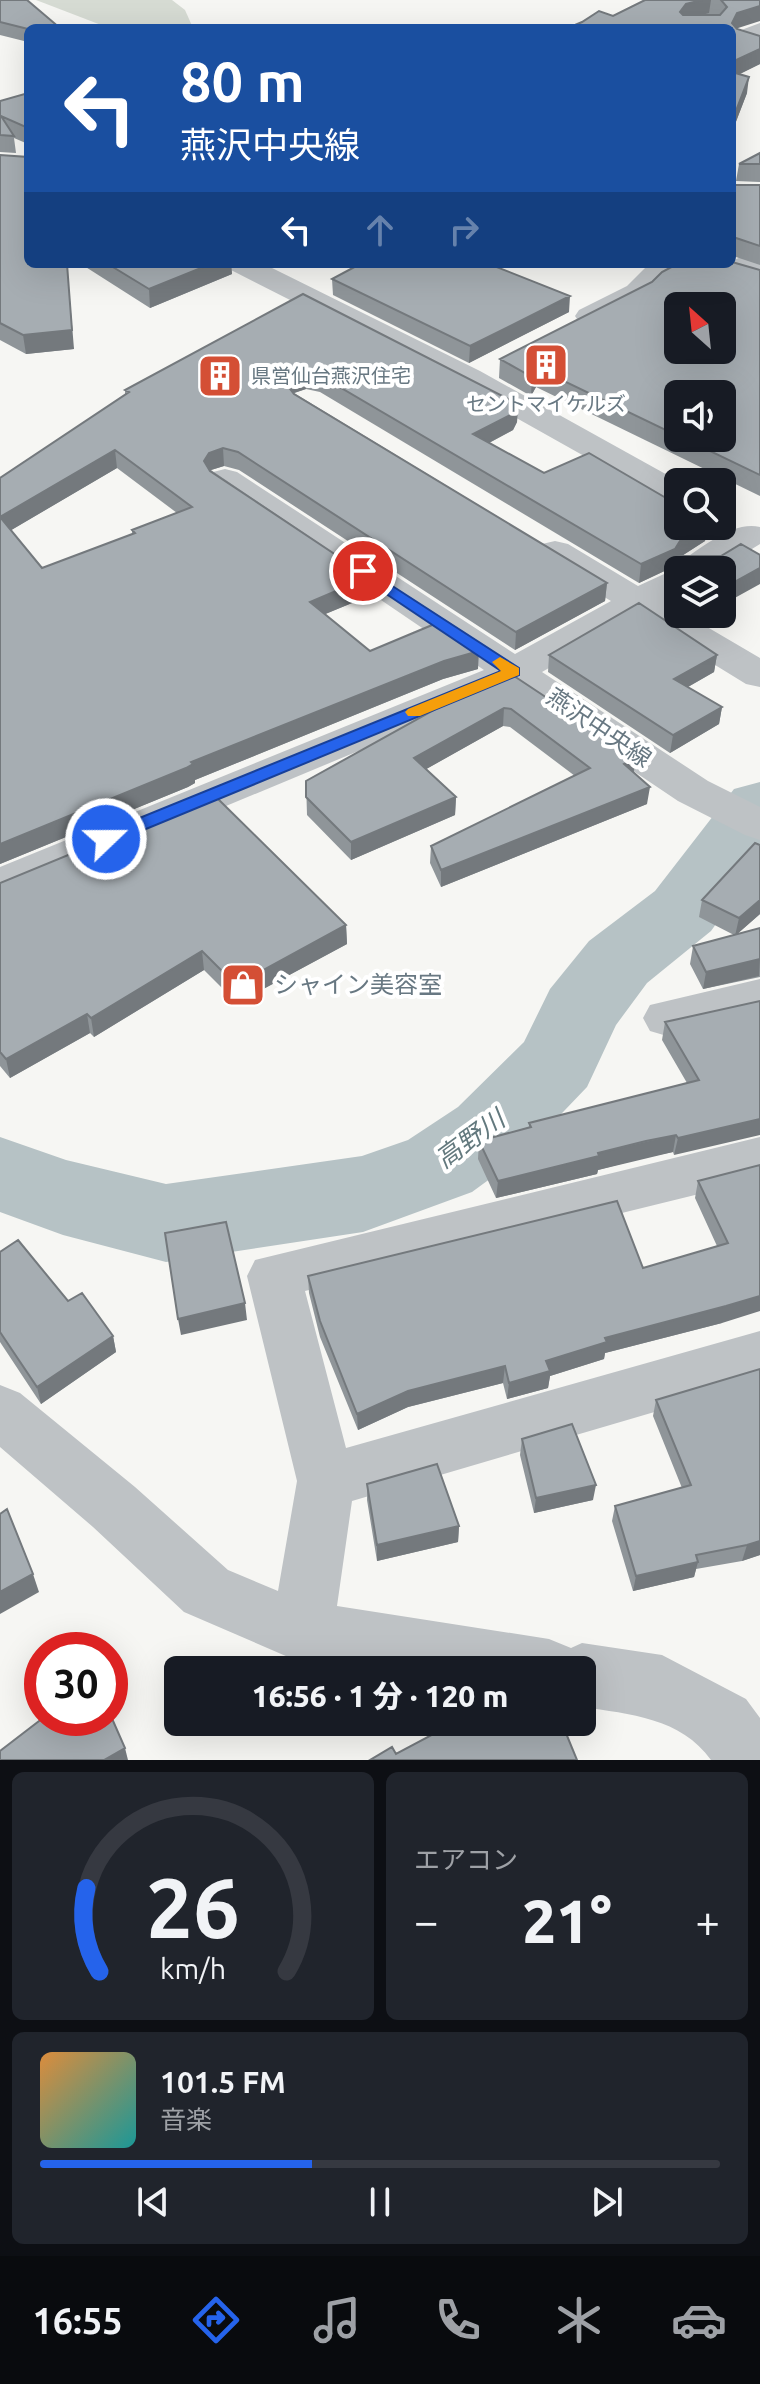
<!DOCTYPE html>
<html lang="ja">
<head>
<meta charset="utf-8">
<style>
	:root { --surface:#171b24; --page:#20242c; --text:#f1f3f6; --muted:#9ea1a6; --line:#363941; --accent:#2563eb }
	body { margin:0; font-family:Ubuntu,"Noto Sans JP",sans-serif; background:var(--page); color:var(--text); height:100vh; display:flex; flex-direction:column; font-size:30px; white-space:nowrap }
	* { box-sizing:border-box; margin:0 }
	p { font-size:26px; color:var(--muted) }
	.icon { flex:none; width:44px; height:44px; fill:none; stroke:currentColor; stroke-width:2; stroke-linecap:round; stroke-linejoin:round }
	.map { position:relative; height:1760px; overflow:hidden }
	.panel { display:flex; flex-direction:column; gap:12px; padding:12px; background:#0d0f14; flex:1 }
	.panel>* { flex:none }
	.top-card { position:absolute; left:24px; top:24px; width:712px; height:244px; border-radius:12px; box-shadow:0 8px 32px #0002; background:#1a4fa0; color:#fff; overflow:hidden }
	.needle { width:52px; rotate:333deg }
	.controls { position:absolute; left:664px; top:292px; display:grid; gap:16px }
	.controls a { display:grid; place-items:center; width:72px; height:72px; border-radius:12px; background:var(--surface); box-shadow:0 8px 32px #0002; font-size:40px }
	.speed { position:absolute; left:24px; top:1632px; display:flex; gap:16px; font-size:40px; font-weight:700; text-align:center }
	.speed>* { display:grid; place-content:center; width:104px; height:104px; border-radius:50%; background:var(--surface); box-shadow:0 8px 32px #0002; line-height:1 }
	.speed .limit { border:12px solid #d22; background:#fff; color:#111 }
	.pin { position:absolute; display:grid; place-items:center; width:68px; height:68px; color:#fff; margin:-34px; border:4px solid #fff; border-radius:50%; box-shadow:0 2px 8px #0007 }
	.me { position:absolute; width:88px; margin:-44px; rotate:68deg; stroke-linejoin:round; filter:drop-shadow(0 0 6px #0008) }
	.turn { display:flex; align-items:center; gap:28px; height:168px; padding:0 24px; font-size:36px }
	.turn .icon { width:104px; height:104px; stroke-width:2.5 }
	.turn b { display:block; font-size:56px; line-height:68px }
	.lanes { display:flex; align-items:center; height:76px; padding:0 24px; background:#0003; justify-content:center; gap:40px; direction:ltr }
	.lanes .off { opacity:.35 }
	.big { font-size:60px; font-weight:800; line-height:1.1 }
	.panel .card { flex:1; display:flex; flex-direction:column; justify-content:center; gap:12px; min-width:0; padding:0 28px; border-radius:12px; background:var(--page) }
	.panel .dial { align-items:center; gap:0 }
	.dial svg { height:208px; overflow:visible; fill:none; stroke:var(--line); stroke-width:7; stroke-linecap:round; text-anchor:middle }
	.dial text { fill:var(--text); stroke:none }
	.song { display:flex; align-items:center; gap:24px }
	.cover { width:96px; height:96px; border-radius:12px; background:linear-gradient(135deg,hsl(30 70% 55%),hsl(180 70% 35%)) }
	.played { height:8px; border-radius:4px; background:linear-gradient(90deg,var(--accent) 40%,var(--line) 40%) }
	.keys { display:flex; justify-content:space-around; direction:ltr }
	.heat { display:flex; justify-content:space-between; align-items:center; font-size:44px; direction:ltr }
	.panel .tiles { flex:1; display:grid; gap:12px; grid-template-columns:1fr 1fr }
	.card:last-child { grid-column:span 2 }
	.trip { position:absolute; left:164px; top:1656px; width:432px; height:80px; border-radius:12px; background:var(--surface); box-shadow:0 8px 32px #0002; font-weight:800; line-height:80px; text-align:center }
	.menu { display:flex; height:128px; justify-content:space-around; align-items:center; background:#090b0e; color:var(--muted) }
	.menu .icon { width:56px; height:56px }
	.menu .selected { color:var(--accent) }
	.menu b { font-size:36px; color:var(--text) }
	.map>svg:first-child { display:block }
	.green { fill:#d6dbd3 }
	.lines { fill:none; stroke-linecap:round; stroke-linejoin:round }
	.river { fill:#b6c2c5; fill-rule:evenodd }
	.street { fill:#bec2c5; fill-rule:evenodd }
	.wall { fill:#8f9599; fill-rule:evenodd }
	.shaded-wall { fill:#74797d }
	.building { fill:#a6adb2; stroke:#74797d; stroke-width:2; fill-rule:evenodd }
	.route { fill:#2563eb; stroke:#184099; stroke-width:2 }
	.slow { fill:#f59e0b }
	.labels { text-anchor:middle; stroke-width:8; stroke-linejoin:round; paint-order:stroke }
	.far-poi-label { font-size:20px; fill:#687882; stroke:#fff; text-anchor:start }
	.street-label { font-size:24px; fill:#687882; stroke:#fff }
	.poi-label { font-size:24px; fill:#687882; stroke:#fff; text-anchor:start }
	.water-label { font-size:26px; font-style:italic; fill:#63797e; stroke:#fff }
</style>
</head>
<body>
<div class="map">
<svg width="760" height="1760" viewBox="0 0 760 1760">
	<rect width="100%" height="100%" fill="#f6f6f3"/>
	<path class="green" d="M 36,0 L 172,0 L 185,10 L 193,28 L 109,28 Z"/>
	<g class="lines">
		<path class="river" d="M 760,782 L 760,862 L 711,931 L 647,983 L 616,1025 L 587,1087 L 520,1157 L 472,1192 L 363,1232 L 166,1262 L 63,1235 L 0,1212 L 0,1137 L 66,1160 L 166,1184 L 362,1156 L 408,1140 L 458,1107 L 524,1042 L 550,989 L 589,941 L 655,891 L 734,789 Z"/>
		<path class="street" d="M 760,23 L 760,51 L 736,42 L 732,37 L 736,32 Z
			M 760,248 L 760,269 L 740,277 L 730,274 L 725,268 L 732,261 Z
			M 226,264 L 264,264 L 480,371 L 680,482 L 678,505 L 666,502 L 458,385 L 231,270 Z
			M 649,264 L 681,264 C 663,290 612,330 579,322 L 575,316 L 579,310 L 627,286 Z
			M 225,469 L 237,472 L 515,654 L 611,601 L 542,560 L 537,552 L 542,544 L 555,541 L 568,544 L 638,586 L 675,569 L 679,562 C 701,549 733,520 760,527 L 760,544 L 718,570 L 678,570 L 678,594 L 665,602 L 678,610 L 678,614 L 685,614 L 760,658 L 760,687 L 746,684 L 637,617 L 542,672 L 708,781 L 760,807 L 760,840 L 745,835 L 678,801 L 510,688 L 0,900 L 0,867 L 484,670 L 213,486 L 208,479 L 213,472 Z
			M 760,979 L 760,1015 L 667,1036 L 650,1031 L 643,1018 L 650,1005 Z
			M 760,1137 L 760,1179 L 305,1291 L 346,1448 L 760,1331 L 760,1381 L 352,1501 L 337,1606 L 549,1639 L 571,1648 L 582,1643 L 662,1655 L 746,1699 L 760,1718 L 760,1760 L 711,1760 C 681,1718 630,1714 582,1707 L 582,1670 L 347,1670 L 302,1663 L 184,1612 L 93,1527 L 0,1447 L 0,1385 L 20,1393 L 135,1487 L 228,1570 L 278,1591 L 297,1481 L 247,1276 L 255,1260 Z"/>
	</g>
	<path class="wall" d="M 0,0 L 28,28 L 28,42 L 0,35 Z
		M 645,0 L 760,0 L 737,29 L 760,36 L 760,64 L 739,74 L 747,93 L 732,132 L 732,28 L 613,16 Z
		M 28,93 L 28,144 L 14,138 L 16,153 L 0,152 L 0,101 Z
		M 760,153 L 760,182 L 736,181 L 739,164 Z
		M 0,155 L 74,349 L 26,354 L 0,340 Z
		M 732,185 L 760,185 L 760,265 L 733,256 Z
		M 81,264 L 231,264 L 232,274 L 150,308 Z
		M 760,270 L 760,496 L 536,387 L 531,396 L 499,378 L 500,359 L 652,282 ZM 678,394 L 722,438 L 678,438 Z
		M 332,279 L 569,312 L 469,363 L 333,295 Z
		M 303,294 L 518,404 L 517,422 L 513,430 L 489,443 L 544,473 L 678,526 L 708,526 L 705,541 L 677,559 L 673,567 L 639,583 L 320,392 L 306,389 L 294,393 L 607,583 L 605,601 L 515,650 L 239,470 L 224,466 L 211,470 L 369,577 L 369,596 L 325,614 L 370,651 L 478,669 L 443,679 L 195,780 L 195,783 L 188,787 L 0,864 L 0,478 L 125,395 L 125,390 ZM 117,468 L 177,513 L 132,530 L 132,534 L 42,568 L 11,530 Z
		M 678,581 L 678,608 L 671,602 L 673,585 Z
		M 549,655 L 717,655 L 714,672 L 688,687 L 722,707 L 719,724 L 670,753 L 548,672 Z
		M 511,674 L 636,757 L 634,772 L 647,804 L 441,887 L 430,863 L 431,846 L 575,776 L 510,727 L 503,726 L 426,769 L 456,797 L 455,815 L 351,860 L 307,815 L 306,781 Z
		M 0,883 L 346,925 L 347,944 L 237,1003 L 204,970 L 94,1037 L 90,1033 L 10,1078 L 0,1066 Z
		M 702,900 L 760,914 L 737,934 L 760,928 L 760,977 L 703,989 L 690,964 L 693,946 L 734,935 L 699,917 Z
		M 760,1001 L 674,1155 L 673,1152 L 643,1158 L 598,1170 L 597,1174 L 496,1198 L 478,1159 L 479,1141 L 529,1127 L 529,1123 L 687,1083 L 662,1040 L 665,1022 Z
		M 760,1165 L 722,1323 L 605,1353 L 604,1359 L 550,1376 L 548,1388 L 507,1399 L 503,1383 L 408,1407 L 358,1430 L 320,1337 L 309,1293 L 308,1276 L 643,1268 L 717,1246 L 695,1198 L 698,1181 Z
		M 0,1252 L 68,1301 L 113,1336 L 116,1352 L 41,1404 L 0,1342 Z
		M 656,1400 L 760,1555 L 742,1561 L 696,1569 L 694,1577 L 633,1591 L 612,1521 L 615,1506 L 682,1488 L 653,1416 Z
		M 522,1439 L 593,1500 L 534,1513 L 520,1455 Z
		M 367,1484 L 459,1526 L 458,1542 L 377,1561 L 367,1500 Z"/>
	<path class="shaded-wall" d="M 702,0 L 711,0 L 709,13 L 684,20 L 680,12 L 686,4 Z
		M 760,6 L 760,21 L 735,29 L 732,23 L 737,13 Z
		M 760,49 L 760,64 L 732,78 L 732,62 Z
		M 749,77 L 747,93 L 732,132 L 732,121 Z
		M 736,238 L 733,256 L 732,257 L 732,243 Z
		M 67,264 L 74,349 L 26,354 L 23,335 Z
		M 211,264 L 231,264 L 232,274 L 150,308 L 149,289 Z
		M 570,296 L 569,312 L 469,363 L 470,346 Z
		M 537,368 L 536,387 L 531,396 L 532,377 Z
		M 306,372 L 306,389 L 294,393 L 287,385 L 293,376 Z
		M 518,404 L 517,422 L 513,430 L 472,452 L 473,434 Z
		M 223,448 L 224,466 L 211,470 L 205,479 L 204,461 L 209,453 Z
		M 115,450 L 117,468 L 3,535 L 0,517 Z
		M 703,526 L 708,526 L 705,541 L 677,559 L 673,567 L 639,583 L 641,564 Z
		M 760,568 L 760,584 L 722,605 L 722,589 Z
		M 369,577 L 369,596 L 311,620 L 310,602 Z
		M 607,583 L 605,601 L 515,650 L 516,632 Z
		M 479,651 L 478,669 L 443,679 L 195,780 L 195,783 L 188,787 L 0,864 L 0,844 L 191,762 L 444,661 Z
		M 717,655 L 714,672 L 672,696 L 674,679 Z
		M 722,707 L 719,724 L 670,753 L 673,735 Z
		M 504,708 L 503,726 L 414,776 L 414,758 Z
		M 636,757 L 633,775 L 624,764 Z
		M 650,787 L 647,804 L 441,887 L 441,870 Z
		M 456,797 L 455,815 L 351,860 L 351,842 Z
		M 760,900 L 760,914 L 735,936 L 739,918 Z
		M 346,925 L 347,944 L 237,1003 L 236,985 Z
		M 202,951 L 204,970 L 94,1037 L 91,1018 Z
		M 760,959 L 759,976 L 703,989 L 706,972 Z
		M 87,1014 L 90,1033 L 10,1078 L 6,1059 Z
		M 760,1119 L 760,1135 L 674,1155 L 678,1138 Z
		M 676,1135 L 673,1152 L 598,1170 L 597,1174 L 496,1198 L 498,1181 L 598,1153 Z
		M 760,1296 L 760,1311 L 722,1323 L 605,1353 L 604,1359 L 550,1376 L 548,1388 L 507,1399 L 509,1383 L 546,1361 L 605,1338 Z
		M 245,1303 L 247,1320 L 181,1335 L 178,1319 Z
		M 113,1336 L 116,1352 L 41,1404 L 37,1387 Z
		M 505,1366 L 503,1383 L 408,1407 L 358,1430 L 357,1414 L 408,1391 Z
		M 596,1485 L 593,1500 L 534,1513 L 536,1498 Z
		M 459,1526 L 458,1542 L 377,1561 L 377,1545 Z
		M 760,1541 L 760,1555 L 742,1561 L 747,1545 Z
		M 698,1562 L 694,1577 L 633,1591 L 636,1576 Z
		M 33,1574 L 39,1592 L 0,1614 L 0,1592 Z
		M 125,1748 L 128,1760 L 104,1760 Z"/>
	<path class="building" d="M 0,0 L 27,0 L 60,28 L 28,29 L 0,22 Z
		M 645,0 L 702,0 L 686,4 L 680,12 L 683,15 L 720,15 L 727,7 L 721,0 L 760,0 L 760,6 L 737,13 L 732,23 L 737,29 L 760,36 L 760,49 L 732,62 L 732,28 L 568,28 L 582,22 L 599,11 L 613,16 Z
		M 732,72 L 749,77 L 732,121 Z
		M 28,93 L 28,128 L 1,116 L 14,136 L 0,135 L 0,101 Z
		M 760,153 L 760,164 L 739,164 Z
		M 0,155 L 28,157 L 28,264 L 67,264 L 72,330 L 23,335 L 0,323 Z
		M 732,179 L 732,185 L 760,185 L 760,246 L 736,238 L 732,243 Z
		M 732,262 L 760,270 L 760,475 L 683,438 L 722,438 L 722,394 L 678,394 L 678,436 L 537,368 L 532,377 L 500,359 L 652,282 L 662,272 L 677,264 L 732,264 ZM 678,306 L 722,306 L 722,350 L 678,350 Z
		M 108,264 L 211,264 L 149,289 Z
		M 360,264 L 489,264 L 570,296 L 470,346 L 332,279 Z
		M 303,294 L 518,404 L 514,413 L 473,434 L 544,473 L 589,453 L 678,505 L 678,526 L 703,526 L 680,541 L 675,549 L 641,564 L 319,375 L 306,372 L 293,376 L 287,385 L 294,394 L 607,583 L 516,632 L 238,452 L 223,448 L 209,453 L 204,461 L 210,471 L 369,577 L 310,602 L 370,651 L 437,623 L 479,651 L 444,661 L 191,762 L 193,764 L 186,768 L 0,844 L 0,478 L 129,392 L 125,390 ZM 115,450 L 192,507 L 132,530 L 135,533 L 42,568 L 0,517 Z
		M 741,544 L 760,555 L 760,568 L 722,589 L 722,570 L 683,570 L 683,556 L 721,556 Z
		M 639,603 L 717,655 L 674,679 L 722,707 L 673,735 L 549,655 Z
		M 511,674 L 636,757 L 624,764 L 650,787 L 441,870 L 431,846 L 590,768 L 511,709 L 504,708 L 414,758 L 456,797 L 351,842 L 306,797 L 306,781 L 461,695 Z
		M 214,795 L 346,925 L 236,985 L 202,951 L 91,1018 L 87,1014 L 6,1059 L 0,1052 L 0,883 Z
		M 755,843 L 760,845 L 760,900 L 739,918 L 702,900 Z
		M 760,928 L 760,959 L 706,972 L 693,946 Z
		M 760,1001 L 760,1119 L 678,1138 L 676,1135 L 646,1141 L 598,1153 L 599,1156 L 498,1181 L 479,1141 L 531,1127 L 529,1123 L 699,1080 L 665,1022 Z
		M 760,1165 L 760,1296 L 726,1306 L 605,1338 L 607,1342 L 546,1361 L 550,1371 L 509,1383 L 505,1366 L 408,1391 L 357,1414 L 320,1321 L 308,1276 L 617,1201 L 643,1268 L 728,1243 L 698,1181 Z
		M 226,1222 L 245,1303 L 178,1319 L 165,1233 Z
		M 18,1240 L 68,1301 L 82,1293 L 113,1336 L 37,1387 L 0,1332 L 0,1252 Z
		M 760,1369 L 760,1541 L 747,1545 L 696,1555 L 698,1562 L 636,1576 L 615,1506 L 691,1485 L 656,1400 Z
		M 572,1424 L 596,1485 L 536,1498 L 522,1439 Z
		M 437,1464 L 459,1526 L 377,1545 L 367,1484 Z
		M 7,1509 L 33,1574 L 0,1592 L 0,1514 Z
		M 110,1714 L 125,1748 L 104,1760 L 0,1760 L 0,1751 L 43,1718 L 110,1718 Z
		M 456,1722 L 563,1722 L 563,1726 L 577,1760 L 370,1760 L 392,1747 L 396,1754 Z"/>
	<path class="route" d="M 363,567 L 519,668 L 519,675 L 112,843 L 100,843 L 97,839 L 100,834 L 501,671 L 358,575 L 358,568 Z"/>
	<path class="slow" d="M 500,657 L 519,668 L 519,675 L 420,716 L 408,716 L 405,712 L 408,709 L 501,671 L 492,662 Z"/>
	<defs>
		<g id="building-square" transform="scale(2.3)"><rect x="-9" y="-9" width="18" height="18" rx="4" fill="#d44f35" stroke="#fff"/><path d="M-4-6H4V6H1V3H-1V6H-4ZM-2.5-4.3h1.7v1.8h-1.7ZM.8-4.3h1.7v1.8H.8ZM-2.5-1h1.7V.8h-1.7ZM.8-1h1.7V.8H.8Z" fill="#fff"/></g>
		<g id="shop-square" transform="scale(2.3)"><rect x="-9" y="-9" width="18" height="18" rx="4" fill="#d44f35" stroke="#fff"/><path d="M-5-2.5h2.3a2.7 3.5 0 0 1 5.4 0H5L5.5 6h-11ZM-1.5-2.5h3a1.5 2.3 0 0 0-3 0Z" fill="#fff"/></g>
	</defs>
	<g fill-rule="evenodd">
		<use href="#building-square" x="546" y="365"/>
		<use href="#building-square" x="220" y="376"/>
		<use href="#shop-square" x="243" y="985"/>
	</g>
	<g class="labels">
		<g class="far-poi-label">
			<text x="251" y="383">県営仙台燕沢住宅</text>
			<text x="546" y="411" text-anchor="middle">セントマイケルズ</text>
		</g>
		<g class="street-label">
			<text transform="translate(599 728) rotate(34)" y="8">燕沢中央線</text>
		</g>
		<g class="poi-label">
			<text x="274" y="993">シャイン美容室</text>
		</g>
		<g class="water-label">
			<text transform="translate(470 1139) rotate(-36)" y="9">高野川</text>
		</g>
	</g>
</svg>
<div class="controls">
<a><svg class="needle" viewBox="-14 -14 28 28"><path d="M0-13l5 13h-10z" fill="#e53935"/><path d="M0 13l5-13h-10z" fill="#9ea1a6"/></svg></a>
<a><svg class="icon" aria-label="sound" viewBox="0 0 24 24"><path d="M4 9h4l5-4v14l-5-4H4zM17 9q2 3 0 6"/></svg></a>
<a><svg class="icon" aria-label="search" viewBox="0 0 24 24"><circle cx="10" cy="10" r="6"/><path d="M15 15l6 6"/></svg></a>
<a><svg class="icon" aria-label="layers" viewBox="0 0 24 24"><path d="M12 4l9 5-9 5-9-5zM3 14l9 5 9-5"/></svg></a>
</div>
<div class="speed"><div class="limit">30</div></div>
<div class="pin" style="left:363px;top:571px;background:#d93025"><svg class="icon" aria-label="arrive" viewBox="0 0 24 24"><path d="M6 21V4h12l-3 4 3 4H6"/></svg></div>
<svg class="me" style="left:106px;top:839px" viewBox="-20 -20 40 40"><circle r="17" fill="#2563eb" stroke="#fff" stroke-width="3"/><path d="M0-11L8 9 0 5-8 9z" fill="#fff"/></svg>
<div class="trip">16:56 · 1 分 · 120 m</div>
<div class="top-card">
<div class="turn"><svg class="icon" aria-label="left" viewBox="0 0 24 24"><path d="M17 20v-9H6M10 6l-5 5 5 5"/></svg><div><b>80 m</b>燕沢中央線</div></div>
<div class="lanes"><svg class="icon" aria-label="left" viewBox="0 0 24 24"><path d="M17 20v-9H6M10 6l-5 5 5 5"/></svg><svg class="icon off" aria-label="ahead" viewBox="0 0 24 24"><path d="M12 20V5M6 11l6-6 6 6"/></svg><svg class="icon off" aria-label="right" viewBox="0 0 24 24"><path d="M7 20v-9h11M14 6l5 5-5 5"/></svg></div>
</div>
</div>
<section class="panel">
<div class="tiles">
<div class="card dial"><svg viewBox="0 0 100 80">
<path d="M14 69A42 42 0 1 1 86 69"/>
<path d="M14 69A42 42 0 0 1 9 37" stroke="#2563eb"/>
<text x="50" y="56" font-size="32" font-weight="700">26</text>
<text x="50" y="72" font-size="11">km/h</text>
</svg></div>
<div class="card"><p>エアコン</p>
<div class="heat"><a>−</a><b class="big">21°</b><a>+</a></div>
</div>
<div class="card">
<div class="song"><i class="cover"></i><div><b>101.5 FM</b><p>音楽</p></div></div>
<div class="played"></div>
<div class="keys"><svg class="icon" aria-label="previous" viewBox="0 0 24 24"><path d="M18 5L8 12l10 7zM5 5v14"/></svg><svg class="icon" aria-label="pause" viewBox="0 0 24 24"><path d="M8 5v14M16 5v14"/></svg><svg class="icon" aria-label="next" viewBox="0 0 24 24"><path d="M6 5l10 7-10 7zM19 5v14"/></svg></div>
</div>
</div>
</section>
<nav class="menu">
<b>16:55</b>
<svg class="icon selected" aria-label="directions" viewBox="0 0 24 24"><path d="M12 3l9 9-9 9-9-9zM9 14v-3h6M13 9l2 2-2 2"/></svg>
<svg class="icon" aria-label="music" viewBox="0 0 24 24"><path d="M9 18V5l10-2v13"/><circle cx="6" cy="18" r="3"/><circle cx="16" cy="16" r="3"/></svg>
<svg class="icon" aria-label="phone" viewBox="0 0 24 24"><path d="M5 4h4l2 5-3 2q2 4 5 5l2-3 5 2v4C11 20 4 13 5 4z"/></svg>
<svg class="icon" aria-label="climate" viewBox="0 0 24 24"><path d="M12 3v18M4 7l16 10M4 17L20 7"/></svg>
<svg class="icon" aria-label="car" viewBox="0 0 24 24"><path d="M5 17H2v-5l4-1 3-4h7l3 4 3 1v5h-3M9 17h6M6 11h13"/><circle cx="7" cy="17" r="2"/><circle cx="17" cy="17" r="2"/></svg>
</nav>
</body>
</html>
